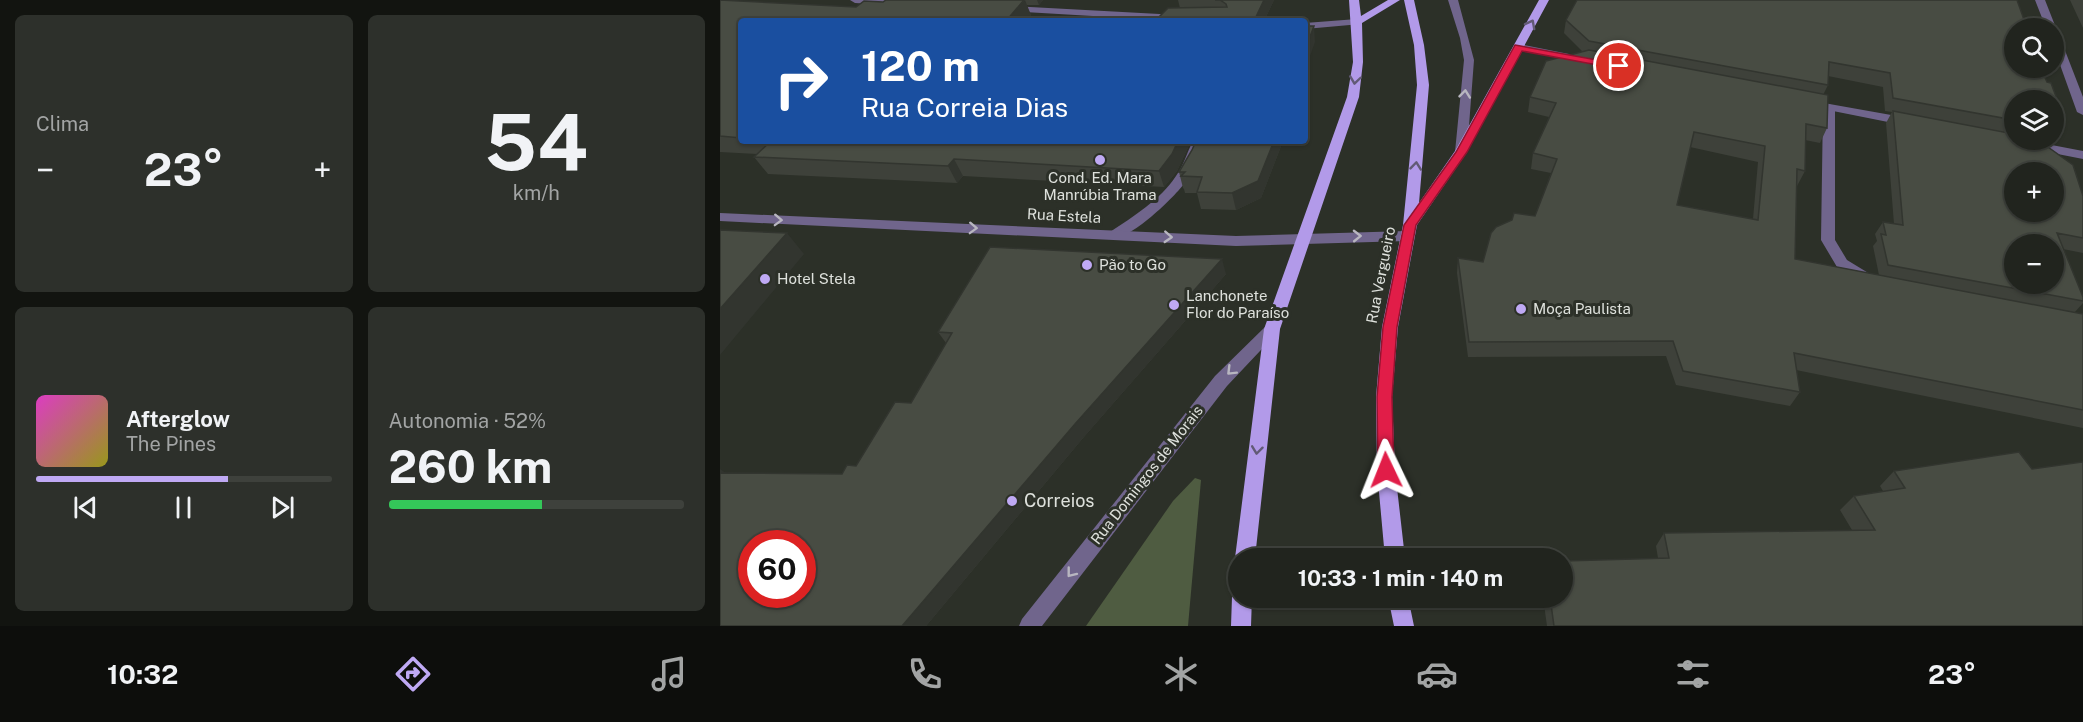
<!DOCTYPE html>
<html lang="pt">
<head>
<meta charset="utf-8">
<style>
	:root { --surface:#21241e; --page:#2d302b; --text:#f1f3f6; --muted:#a2a4a4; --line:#3e413c; --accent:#bfa9f4 }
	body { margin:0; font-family:"Public Sans",sans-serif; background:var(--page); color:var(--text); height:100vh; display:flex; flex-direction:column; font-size:22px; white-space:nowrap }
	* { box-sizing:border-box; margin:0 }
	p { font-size:20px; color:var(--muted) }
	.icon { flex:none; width:33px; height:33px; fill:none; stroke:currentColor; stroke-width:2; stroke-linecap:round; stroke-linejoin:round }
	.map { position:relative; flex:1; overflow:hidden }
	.side { display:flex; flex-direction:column; gap:15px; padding:15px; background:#121410; width:720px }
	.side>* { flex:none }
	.banner { position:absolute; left:18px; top:18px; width:570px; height:126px; border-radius:6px; box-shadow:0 2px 4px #0004,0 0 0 2px var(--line); background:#1a4fa0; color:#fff; overflow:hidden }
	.fabs { position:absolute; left:1284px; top:18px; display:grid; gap:12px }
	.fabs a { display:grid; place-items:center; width:60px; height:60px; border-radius:50%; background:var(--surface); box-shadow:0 2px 4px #0004,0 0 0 2px var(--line); font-size:30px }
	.speed { position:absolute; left:18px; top:530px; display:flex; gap:12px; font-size:30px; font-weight:700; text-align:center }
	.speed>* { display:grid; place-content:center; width:78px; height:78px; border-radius:50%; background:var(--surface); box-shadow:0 2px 4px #0004,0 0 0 2px var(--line); line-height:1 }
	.speed .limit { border:9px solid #d22; background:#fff; color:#111 }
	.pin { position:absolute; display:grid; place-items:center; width:51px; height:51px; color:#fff; margin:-26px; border:3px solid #fff; border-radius:50%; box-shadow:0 2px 6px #0007 }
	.me { position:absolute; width:66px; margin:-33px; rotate:358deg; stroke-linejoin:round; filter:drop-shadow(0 0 4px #0008) }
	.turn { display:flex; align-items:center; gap:21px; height:126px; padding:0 24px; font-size:27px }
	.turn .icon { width:78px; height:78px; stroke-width:2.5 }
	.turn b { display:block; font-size:42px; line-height:51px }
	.big { font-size:45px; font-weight:700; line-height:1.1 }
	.side .tile { flex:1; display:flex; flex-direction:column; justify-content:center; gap:9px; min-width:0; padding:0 21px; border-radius:9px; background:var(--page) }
	.side .dial { align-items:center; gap:0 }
	.dial b { font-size:78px; line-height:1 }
	.song { display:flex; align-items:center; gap:18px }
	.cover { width:72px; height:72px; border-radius:9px; background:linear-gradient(135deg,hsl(310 70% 55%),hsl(60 70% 35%)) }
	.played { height:6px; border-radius:3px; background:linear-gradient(90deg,var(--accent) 65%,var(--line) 65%) }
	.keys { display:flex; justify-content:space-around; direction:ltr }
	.heat { display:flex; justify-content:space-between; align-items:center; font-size:33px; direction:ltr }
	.charge { height:9px; border-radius:4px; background:linear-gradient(90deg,#34c759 52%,var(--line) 0) }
	.side .tiles { flex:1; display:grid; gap:15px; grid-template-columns:repeat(2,1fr) }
	.trip { position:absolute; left:508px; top:548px; width:345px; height:60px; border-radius:30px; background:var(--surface); box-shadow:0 2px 4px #0004,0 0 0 2px var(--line); font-weight:700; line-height:60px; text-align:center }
	.dock { display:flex; height:96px; justify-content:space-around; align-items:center; background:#0d0e0c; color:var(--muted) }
	.dock .icon { width:42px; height:42px }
	.dock .current { color:var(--accent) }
	.dock b { font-size:27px; color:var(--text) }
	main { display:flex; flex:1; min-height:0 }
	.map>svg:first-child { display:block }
	.green { fill:#4f5c41 }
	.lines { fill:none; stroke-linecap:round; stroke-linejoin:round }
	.service { fill:#70658c; fill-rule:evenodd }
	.minor { fill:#70658c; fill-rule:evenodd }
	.tertiary { fill:#70658c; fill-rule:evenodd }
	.primary { fill:#b29ae9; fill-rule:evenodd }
	.wall { fill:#3e413a; fill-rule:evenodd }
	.shaded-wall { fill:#32352f }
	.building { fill:#484c43; stroke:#32352f; stroke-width:1.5; fill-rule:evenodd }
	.oneway { stroke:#625a75 }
	.oneway2 { stroke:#b8b6c0 }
	.route { fill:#e11d48; stroke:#92132f; stroke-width:1.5 }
	.poi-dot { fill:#bfa9f4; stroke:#2c3028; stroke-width:2 }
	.labels { text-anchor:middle; stroke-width:6; stroke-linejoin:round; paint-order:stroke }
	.poi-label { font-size:15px; fill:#dee1dc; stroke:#2c3028; text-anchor:start }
	.street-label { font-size:15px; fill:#dee1dc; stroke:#2c3028 }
	.near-poi-label { font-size:18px; fill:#dee1dc; stroke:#2c3028; text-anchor:start }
</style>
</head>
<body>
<main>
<section class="side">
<div class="tiles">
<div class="tile"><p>Clima</p>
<div class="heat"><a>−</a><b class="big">23°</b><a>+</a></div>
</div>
<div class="tile dial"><b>54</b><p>km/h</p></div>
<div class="tile">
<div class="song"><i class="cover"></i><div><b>Afterglow</b><p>The Pines</p></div></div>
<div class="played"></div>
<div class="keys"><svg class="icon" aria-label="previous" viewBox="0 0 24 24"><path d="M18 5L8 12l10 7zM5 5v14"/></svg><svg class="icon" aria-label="pause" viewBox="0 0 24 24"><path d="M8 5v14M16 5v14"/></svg><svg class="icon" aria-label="next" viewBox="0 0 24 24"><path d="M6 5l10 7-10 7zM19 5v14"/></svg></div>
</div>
<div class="tile"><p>Autonomia · 52%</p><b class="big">260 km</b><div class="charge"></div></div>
</div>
</section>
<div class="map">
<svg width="1363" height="626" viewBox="0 0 1363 626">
	<rect width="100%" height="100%" fill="#2c3028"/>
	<path class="green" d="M 475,478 L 481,480 L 468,626 L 366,626 L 453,501 Z"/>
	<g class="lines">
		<path class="service" d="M 728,0 L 738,0 L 754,60 L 747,152 L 741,156 L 735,152 L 744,60 L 740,38 Z
			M 1109,104 L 1115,107 L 1115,240 L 1127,260 L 1150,274 L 1152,278 L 1145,283 L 1127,275 L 1117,267 L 1101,240 L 1103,107 Z
			M 473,141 L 485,141 C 478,154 475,167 467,180 C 457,195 408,243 390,238 L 388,235 L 390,232 C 414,216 440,200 456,176 C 464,165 467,152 473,141 Z"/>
		<path class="minor" d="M 130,0 L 180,0 L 187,3 L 182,6 L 135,3 Z
			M 290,6 L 458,15 L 463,18 L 458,21 L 287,11 L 287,7 Z
			M 637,19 L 641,20 L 641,24 L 585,29 L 585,23 Z
			M 799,44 L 864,57 L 869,60 L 864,63 L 795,49 L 795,45 Z
			M 1087,100 L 1188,118 L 1194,122 L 1188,126 L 1083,105 L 1081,103 Z
			M 1311,141 L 1363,151 L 1363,159 L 1307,148 L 1305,145 Z
			M 0,213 L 516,236 L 687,231 L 694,236 L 687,241 L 516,246 L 0,221 Z"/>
		<path class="tertiary" d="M 1315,0 L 1325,0 L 1336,28 L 1335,30 L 1326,28 Z
			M 1334,32 L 1339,35 L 1363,97 L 1363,115 L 1357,112 L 1334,48 Z
			M 552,323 L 557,325 L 560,329 L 557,333 L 507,386 L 322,626 L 299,626 L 302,619 L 495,376 L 547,325 Z"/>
		<path class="primary" d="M 629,0 L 639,0 L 641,16 L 668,0 L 680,0 L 642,23 L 643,62 L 639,97 L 560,329 L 535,558 L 519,558 L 519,565 L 515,558 L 544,329 L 627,97 L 633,62 Z
			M 684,0 L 694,0 L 704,45 L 709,85 L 699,203 L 735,151 L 819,0 L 829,0 L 747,152 L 697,225 L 678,327 L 672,397 L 675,470 L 685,558 L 665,558 L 657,470 L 656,397 L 662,327 L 683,225 L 697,85 L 694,45 Z
			M 519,588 L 519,597 L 532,597 L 531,626 L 511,626 L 512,597 L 515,590 Z
			M 668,597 L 688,597 L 694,626 L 674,626 Z"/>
	</g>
	<path class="wall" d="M 0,0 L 136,7 L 163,2 L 166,0 L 323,0 L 319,5 L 306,5 L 311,15 L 306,21 L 21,21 L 21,141 L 471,141 L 457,171 L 444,187 L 243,176 L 237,183 L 48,174 L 34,157 L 37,154 L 0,152 Z
		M 458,0 L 554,0 L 544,21 L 435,21 L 460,8 Z
		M 857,0 L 1294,100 L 1294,133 L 1293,134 L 1363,196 L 1363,253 L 1343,249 L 1363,297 L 1363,303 L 1354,313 L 1363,314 L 1363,428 L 1076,370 L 1080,392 L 1070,406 L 956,385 L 946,356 L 748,357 L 737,273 L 738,258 L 763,262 L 815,216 L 831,173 L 811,169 L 813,153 L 829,117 L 808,112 L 810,97 L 863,52 L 844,33 L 846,20 ZM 1108,76 L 1163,87 L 1165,111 L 1172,112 L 1166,123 L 1174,224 L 1163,222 L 1155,234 L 1157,241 L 1153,246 L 1159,275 L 1075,259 L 1077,186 L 1085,171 L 1085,140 L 1100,143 L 1107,128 L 1103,95 L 1108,85 ZM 970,147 L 1038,162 L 1033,219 L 957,205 Z
		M 1350,0 L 1363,0 L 1363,28 Z
		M 476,141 L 563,141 L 541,198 L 516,210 L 481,209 L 477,193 L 465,193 L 464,189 L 463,188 L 459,172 L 472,150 Z
		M 506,274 L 363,438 L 206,626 L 6,473 L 122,474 L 136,466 L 191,403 L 226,343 L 218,332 Z
		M 1174,471 L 1363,626 L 827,626 L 823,597 L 843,597 L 938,558 L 936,546 L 944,533 L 1132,530 L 1120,510 L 1134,496 L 1163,491 L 1160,486 Z"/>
	<path class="shaded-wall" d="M 305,0 L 311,15 L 306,21 L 286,21 Z
		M 317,0 L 323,0 L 319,5 Z
		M 544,0 L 554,0 L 544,21 L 534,21 Z
		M 594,26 L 595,42 L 585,70 L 585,50 Z
		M 1341,110 L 1334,119 L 1334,112 Z
		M 458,141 L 471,141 L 457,171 L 444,187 L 439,171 Z
		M 554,141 L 563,141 L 541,198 L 516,210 L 512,193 Z
		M 234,159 L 243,176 L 237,183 L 228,166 Z
		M 67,233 L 84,254 L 0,355 L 0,309 Z
		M 502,259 L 506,274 L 363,438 L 206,626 L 182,626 L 355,424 Z
		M 0,469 L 18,482 L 0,475 Z"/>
	<path class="building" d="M 0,0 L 136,7 L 144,1 L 163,2 L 166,0 L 304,0 L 286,21 L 21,21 L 21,138 L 0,136 Z
		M 495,0 L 544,0 L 534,21 L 435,21 L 448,8 L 507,7 L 506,4 L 500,0 Z
		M 857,0 L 1297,0 L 1307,28 L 1294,28 L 1294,68 L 1321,68 L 1327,82 L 1331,83 L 1341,110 L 1334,112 L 1334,100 L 1294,100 L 1294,120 L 1173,98 L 1170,73 L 1109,62 L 1108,85 L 869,41 L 846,20 Z
		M 585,26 L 594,26 L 585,50 Z
		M 869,50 L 1108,95 L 1107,128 L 1086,124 L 1085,171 L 1077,169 L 1075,259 L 1363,314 L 1363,410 L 1074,353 L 1080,392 L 963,371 L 953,341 L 749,342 L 738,258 L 763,262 L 771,233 L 776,227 L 792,220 L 794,213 L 815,216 L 837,159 L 813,153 L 836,103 L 810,97 L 826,61 ZM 974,132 L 1045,146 L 1038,220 L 957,205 Z
		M 1173,111 L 1294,134 L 1294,140 L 1318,140 L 1353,165 L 1363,196 L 1363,238 L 1337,233 L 1363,297 L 1363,301 L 1168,265 L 1161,234 L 1166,235 L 1163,222 L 1183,225 ZM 1294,172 L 1334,172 L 1334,212 L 1294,212 ZM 1294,244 L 1334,244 L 1334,284 L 1294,284 Z
		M 51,141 L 458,141 L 452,154 L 439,171 L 234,159 L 228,166 L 34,157 Z
		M 476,141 L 554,141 L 538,181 L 512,193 L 477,192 L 482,177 L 461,176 L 465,172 L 459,172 L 472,150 Z
		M 0,230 L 67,233 L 0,309 Z
		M 270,247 L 502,259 L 355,424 L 182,626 L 0,626 L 0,473 L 122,474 L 127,465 L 136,466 L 175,402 L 191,403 L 232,333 L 218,332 ZM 32,543 L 82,543 L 82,594 L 32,594 Z
		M 1299,452 L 1312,469 L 1362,462 L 1363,463 L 1363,626 L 834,626 L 830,597 L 843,597 L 843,561 L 949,558 L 944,533 L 1155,530 L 1134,496 L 1185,488 L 1174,471 Z"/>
	<defs><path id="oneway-chevron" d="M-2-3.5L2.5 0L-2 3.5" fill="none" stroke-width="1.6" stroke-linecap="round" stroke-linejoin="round" transform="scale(1.5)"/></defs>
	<g class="oneway">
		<use href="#oneway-chevron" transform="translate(811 24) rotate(-62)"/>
		<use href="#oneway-chevron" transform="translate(635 80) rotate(98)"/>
		<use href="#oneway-chevron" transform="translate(696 166) rotate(-84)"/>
		<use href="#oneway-chevron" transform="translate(537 450) rotate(97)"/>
	</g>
	<g class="oneway2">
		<use href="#oneway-chevron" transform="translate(745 94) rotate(-84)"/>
		<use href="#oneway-chevron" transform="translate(58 220) rotate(2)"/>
		<use href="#oneway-chevron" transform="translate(253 228) rotate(2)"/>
		<use href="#oneway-chevron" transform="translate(637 236) rotate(-1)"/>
		<use href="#oneway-chevron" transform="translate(448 237) rotate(3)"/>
		<use href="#oneway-chevron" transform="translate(511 371) rotate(135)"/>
		<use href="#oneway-chevron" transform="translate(351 573) rotate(128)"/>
	</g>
	<path class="route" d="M 795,45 L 899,64 L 904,66 L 899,69 L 802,51 L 747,152 L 696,225 L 677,327 L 672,397 L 674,470 L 672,475 L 666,477 L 660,475 L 658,470 L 657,397 L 663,327 L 684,225 L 736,152 Z"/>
	<g class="poi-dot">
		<circle cx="380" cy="160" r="6"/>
		<circle cx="367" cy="265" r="6"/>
		<circle cx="45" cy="279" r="6"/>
		<circle cx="454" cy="305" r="6"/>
		<circle cx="801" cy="309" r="6"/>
		<circle cx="292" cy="501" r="6"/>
	</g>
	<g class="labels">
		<g class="poi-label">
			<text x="380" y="183" text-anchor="middle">Cond. Ed. Mara<tspan x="380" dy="17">Manrúbia Trama</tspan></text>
			<text x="379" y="270">Pão to Go</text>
			<text x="57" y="284">Hotel Stela</text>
			<text x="466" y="301">Lanchonete<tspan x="466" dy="17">Flor do Paraíso</tspan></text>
			<text x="813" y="314">Moça Paulista</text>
		</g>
		<g class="street-label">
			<text transform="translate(344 216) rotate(3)" y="5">Rua Estela</text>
			<text transform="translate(661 275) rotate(-79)" y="5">Rua Vergueiro</text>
			<text transform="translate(427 475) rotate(-52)" y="5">Rua Domingos de Morais</text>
		</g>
		<g class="near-poi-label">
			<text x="304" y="507">Correios</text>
		</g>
	</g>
</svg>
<div class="fabs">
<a><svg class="icon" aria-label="search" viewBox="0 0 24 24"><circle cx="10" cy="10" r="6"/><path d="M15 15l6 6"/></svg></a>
<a><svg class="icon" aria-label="layers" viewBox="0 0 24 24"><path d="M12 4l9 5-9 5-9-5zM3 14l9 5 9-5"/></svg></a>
<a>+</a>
<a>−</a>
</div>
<div class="speed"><div class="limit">60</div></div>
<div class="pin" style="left:899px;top:66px;background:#d93025"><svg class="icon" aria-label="arrive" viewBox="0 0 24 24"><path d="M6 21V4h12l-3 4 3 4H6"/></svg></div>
<svg class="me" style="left:666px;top:470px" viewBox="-20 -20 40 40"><path d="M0-17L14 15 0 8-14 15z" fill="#e11d48" stroke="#fff" stroke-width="4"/></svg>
<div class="trip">10:33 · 1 min · 140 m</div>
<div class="banner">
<div class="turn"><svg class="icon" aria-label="right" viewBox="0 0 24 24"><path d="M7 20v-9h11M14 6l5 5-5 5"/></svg><div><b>120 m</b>Rua Correia Dias</div></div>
</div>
</div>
</main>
<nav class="dock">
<b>10:32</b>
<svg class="icon current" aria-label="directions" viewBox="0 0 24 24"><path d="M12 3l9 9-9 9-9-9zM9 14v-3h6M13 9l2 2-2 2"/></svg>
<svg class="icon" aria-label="music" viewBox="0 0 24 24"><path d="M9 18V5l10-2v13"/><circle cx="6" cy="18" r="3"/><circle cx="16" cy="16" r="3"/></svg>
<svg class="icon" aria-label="phone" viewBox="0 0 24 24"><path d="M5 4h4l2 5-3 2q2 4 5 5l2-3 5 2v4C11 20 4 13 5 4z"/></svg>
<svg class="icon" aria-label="climate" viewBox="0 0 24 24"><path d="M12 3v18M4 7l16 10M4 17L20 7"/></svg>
<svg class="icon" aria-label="car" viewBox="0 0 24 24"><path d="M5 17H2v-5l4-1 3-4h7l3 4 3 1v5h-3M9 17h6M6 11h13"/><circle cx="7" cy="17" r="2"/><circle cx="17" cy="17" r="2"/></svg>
<svg class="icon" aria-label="filters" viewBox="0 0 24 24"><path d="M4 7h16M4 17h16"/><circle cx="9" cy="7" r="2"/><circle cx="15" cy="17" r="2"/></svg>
<b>23°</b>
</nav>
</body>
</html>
